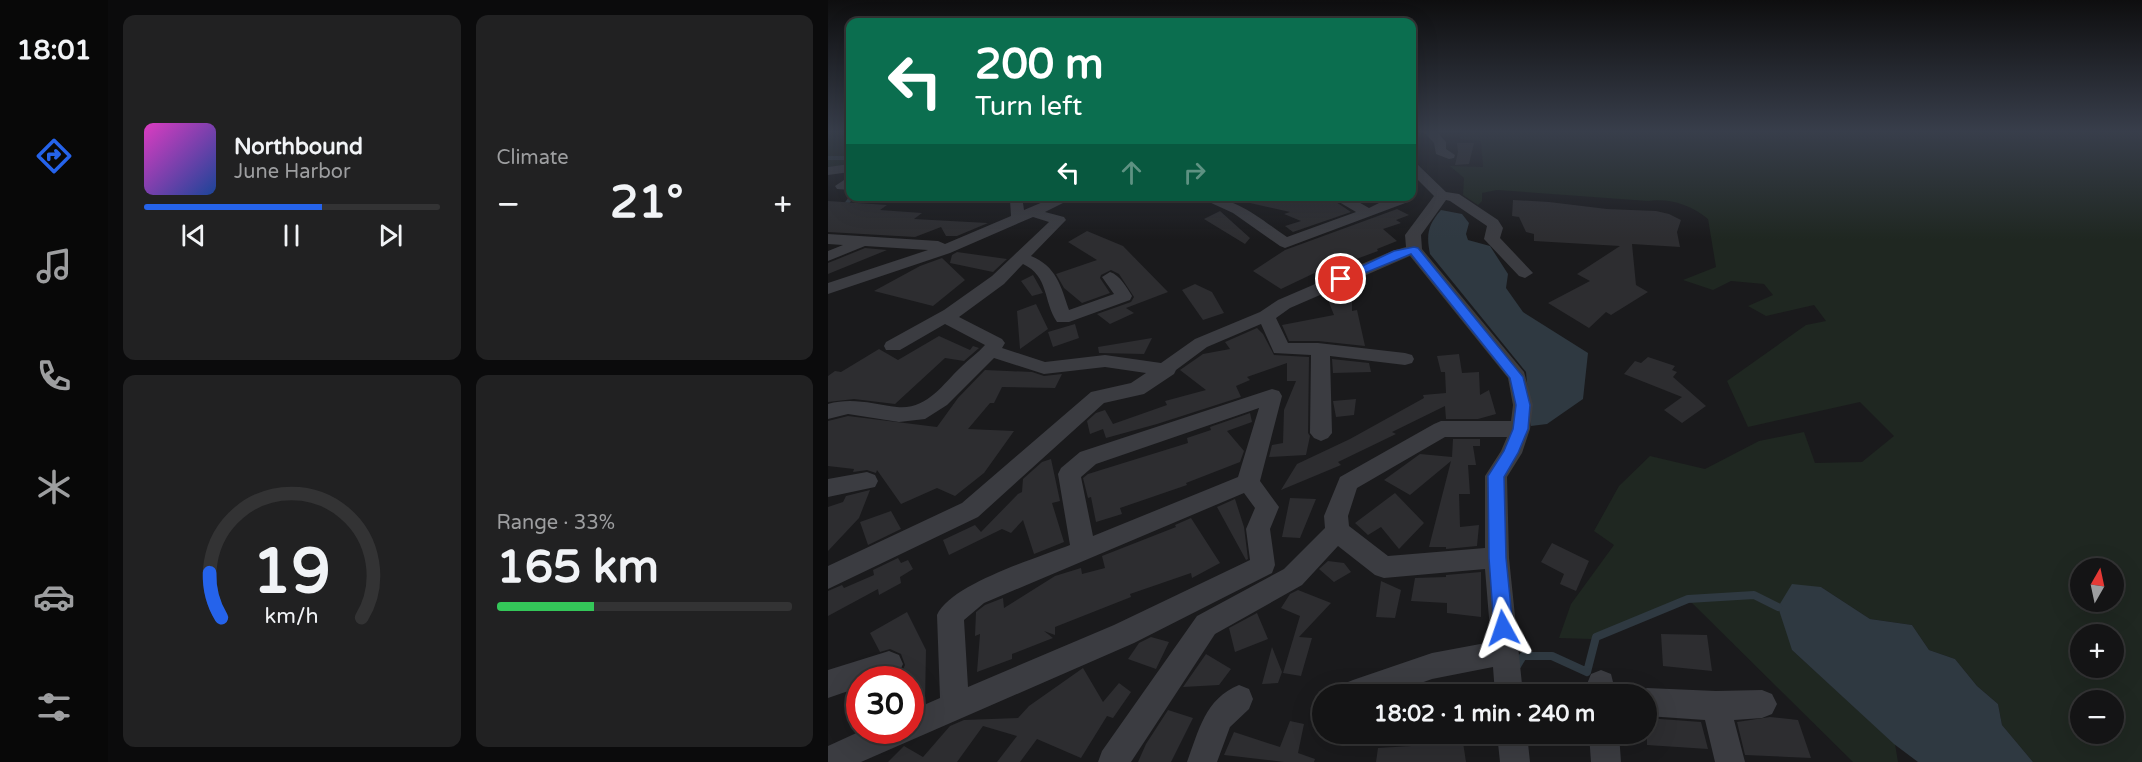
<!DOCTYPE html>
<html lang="en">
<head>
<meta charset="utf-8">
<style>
	:root { --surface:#141415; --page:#212122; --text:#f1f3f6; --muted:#9d9ea0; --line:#333334; --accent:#2563eb }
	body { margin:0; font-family:"Varela Round",sans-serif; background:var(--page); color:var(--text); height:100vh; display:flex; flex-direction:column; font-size:22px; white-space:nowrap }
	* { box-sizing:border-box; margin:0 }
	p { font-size:20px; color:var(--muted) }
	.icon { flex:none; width:33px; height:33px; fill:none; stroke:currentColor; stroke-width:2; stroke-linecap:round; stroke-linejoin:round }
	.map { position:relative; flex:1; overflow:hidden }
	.panel { display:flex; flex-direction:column; gap:15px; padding:15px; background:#0b0b0c; width:720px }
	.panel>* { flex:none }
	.top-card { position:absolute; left:18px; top:18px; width:570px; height:183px; border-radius:12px; box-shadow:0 6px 24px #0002,0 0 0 2px var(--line); background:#0b6e4f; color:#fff; overflow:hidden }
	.needle { width:39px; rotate:9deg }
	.fabs { position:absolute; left:1242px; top:558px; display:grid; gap:12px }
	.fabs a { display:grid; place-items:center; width:54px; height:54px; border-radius:50%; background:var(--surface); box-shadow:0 6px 24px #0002,0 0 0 2px var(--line); font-size:30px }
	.speed { position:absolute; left:18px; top:666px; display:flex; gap:12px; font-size:30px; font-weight:700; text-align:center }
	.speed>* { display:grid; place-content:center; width:78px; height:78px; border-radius:50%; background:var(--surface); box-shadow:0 6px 24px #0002,0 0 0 2px var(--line); line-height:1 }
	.speed .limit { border:9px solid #d22; background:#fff; color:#111 }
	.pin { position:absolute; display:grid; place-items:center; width:51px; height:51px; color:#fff; margin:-26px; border:3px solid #fff; border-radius:50%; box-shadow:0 2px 6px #0007 }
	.me { position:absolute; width:66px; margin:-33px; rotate:355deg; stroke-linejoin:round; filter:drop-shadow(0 0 4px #0008) }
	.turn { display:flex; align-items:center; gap:21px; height:126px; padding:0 30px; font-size:27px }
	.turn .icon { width:78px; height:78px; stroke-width:2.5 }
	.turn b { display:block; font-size:42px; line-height:51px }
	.lanes { display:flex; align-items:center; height:57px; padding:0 30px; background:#0003; justify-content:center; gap:30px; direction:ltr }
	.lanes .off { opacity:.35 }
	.big { font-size:45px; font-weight:700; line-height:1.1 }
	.panel .tile { flex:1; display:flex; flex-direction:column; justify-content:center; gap:9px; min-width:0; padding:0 21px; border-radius:12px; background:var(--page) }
	.panel .dial { align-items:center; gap:0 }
	.dial svg { height:156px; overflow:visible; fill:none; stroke:var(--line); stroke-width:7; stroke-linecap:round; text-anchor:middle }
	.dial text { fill:var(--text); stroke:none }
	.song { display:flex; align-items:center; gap:18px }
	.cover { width:72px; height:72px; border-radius:9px; background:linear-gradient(135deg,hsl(310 70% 55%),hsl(220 70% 35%)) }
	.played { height:6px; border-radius:3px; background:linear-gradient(90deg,var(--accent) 60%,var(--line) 60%) }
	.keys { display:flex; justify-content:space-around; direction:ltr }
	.heat { display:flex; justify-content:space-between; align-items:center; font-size:33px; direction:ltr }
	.charge { height:9px; border-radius:4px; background:linear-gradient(90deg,#34c759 33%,var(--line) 0) }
	.panel .tiles { flex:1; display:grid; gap:15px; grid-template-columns:repeat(2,1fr) }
	.trip { position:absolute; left:484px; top:684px; width:345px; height:60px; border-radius:30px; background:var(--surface); box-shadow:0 6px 24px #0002,0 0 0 2px var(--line); font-weight:700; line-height:60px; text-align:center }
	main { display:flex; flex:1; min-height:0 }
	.dock { display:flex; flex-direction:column; width:108px; justify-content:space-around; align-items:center; background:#080808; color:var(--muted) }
	.dock .icon { width:42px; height:42px }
	.dock .on { color:var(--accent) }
	.dock b { font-size:27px; color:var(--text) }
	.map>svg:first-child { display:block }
	.green { fill:#1f2721; fill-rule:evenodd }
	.water { fill:#2f3941 }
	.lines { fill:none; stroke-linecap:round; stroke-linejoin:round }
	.stream-far1 { stroke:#2f3941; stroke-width:4 }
	.stream { stroke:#2f3941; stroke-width:8 }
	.building { fill:#2d2d30 }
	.minor { fill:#3b3c41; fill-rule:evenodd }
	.route { fill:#2563eb; stroke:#184099; stroke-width:1.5 }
</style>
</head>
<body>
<main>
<nav class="dock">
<b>18:01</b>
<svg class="icon on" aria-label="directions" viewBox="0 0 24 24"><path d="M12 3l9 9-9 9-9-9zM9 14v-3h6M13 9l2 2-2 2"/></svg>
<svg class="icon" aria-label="music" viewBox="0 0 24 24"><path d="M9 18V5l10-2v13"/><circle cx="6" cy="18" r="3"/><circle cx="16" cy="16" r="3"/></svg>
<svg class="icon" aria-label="phone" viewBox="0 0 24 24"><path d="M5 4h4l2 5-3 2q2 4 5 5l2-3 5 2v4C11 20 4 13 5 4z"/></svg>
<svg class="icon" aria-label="climate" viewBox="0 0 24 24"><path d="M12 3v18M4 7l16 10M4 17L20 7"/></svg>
<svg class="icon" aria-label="car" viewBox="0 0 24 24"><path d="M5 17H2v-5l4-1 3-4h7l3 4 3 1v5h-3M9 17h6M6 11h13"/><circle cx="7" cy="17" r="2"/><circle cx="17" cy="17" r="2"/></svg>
<svg class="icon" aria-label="filters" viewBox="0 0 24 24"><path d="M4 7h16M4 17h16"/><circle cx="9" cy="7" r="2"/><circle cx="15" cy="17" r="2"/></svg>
</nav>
<section class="panel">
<div class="tiles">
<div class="tile">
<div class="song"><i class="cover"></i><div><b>Northbound</b><p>June Harbor</p></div></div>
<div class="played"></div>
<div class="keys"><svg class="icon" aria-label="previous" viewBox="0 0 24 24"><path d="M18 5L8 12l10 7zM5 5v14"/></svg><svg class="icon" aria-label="pause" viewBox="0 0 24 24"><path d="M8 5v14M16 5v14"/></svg><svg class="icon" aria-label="next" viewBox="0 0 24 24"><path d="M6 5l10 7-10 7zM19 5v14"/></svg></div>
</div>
<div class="tile"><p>Climate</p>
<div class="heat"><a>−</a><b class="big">21°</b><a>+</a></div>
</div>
<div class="tile dial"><svg viewBox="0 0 100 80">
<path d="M14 69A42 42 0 1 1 86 69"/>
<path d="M14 69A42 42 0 0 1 8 46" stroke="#2563eb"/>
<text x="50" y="56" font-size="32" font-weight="700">19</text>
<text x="50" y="72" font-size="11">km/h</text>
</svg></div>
<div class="tile"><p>Range · 33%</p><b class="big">165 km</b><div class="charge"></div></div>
</div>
</section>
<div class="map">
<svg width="1314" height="762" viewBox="0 0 1314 762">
	<rect width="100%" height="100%" fill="#1a1a1c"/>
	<path class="green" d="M 0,132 L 22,132 L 22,165 L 0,167 Z
		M 634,132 L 1314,132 L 1314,762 L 1205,762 L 1174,725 L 1170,704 L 1149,686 L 1127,659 L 1101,650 L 1084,625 L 1042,619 L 993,587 L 964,650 L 1067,744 L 1070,762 L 1025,762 L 860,599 L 763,639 L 731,638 L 743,604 L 786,545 L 766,531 L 791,486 L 822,456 L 877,469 L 931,441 L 976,432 L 987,463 L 1034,462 L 1066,436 L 1032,402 L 920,427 L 899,381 L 978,325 L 998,321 L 986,305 L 938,316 L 920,306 L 945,295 L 936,284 L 903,281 L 885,290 L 855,280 L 888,267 L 880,219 C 863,205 842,198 820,201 L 669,190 L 654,193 L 654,201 L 650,205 L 635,195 L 636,178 L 622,166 L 655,167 L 653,141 L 632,139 ZM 1252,568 L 1286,568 L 1286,602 L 1252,602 ZM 1252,634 L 1286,634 L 1286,668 L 1252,668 ZM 1252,700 L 1286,700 L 1286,734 L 1252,734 Z"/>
	<path class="water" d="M 613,210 L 634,214 L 641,223 L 638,234 L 640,240 L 662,246 L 680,274 L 678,288 L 695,312 L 760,353 L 755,399 L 719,424 L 703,426 L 698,372 L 602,254 C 598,234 600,225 613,210 Z
		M 964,584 L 993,587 L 1042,619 L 1084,625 L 1101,650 L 1127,659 L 1149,686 L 1170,704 L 1174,725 L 1205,762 L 1090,762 L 1066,744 L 964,650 L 950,607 Z"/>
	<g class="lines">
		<path class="stream-far1" d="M 0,158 L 22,158
			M 16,207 L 22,199 L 20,190"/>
		<path class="stream" d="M 689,666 L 695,656 L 724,656 L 759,672 L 768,637 L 860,599 L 926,595 L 950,607"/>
	</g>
	<path class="building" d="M 629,143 L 646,143 L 641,164 L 627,165 L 630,152 Z
		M 423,196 L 499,196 L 523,212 L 465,232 L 457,226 L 473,221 L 456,214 L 462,212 L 422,203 Z
		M 685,200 L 721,202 L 779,209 L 828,211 L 841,214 L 853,220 L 849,232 L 852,247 L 804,244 L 808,285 L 820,292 L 783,315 L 778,312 L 761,328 L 720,303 L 762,281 L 749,274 L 792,246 L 706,241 L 706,234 L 698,232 L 691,217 L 684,216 Z
		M 0,201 L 59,205 L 52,210 L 94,213 L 86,219 L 160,223 L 129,236 L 118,236 L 113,227 L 87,237 L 0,232 Z
		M 569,209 L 581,215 L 568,220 L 573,223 L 555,229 L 569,241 L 549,249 L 550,251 L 523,261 L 520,257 L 453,289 L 425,271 L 457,250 Z
		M 392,211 L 422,238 L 417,244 L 376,219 Z
		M 259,231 L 295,246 L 340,292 L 298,308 L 306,313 L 282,324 L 269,314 L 303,302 L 306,297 L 291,274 L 283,270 L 273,275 L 272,278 L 282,293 L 254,303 L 236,288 L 228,274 L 269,260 L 240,242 Z
		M 37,248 L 59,250 L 0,274 L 0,263 Z
		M 129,252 L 179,259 L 165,272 L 122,263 L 124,255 Z
		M 114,258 L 137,280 L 105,306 L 46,291 L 92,266 Z
		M 205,275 L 215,293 L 204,296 L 193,281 Z
		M 367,284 L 384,292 L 396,313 L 375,320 L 354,290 Z
		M 524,287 L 524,311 L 529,310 L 537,346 L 490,341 L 461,341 L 454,325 L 506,315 L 498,295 Z
		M 208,304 L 220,329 L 192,349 L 189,311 Z
		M 247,324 L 251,338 L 225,347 L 220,332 Z
		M 429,328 L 435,334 L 446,355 L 481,357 L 480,433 L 482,436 L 478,455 L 441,457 L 444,445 L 455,443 L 456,410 L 468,381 L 459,381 L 459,363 L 419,377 L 422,380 L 408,386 L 413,397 L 329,424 L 278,438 L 275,429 L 262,434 L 259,421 L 268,413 L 277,410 L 285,424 L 339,405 L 337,401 L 378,390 L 352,370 L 375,354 L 402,349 L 397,342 Z
		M 111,336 L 142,350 L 145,346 L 151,348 L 136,361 L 117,358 L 67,404 L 26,399 L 0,402 L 0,376 L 7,371 L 13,372 L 51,349 L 70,360 Z
		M 324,338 L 316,354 L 271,353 L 270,347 Z
		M 631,354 L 634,373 L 651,372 L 652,395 L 661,390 L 668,414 L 650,419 L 618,419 L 617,406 L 564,432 L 568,434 L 510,462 L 513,465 L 453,490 L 469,464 L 522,439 L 596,398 L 595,395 L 618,393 L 617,372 L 613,372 L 609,356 Z
		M 820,357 L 847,366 L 844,370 L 849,372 L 845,377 L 878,406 L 854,423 L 836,410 L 854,397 L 796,374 L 807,361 L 813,363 Z
		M 504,359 L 541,363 L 543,372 L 505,373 Z
		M 157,370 L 204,372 L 216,376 L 234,374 L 227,388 L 174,387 L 166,403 L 162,403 L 140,429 L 186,431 L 156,473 L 127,496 L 109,488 L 73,504 L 49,470 L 48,473 L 39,470 L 25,472 L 26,469 L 0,466 L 0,421 L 20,416 L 109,427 L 130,398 Z
		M 528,399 L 526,415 L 508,417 L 505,401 Z
		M 422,413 L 424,422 L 399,431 L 416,451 L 412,462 L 358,483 L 359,485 L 292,508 L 294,514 L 268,522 L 263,497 L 260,498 L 255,478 L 260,474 L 360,443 L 359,438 L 383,430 L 382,427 Z
		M 625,439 L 652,439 L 652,446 L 645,446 L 648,465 L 640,465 L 642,494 L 631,494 L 632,527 L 651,525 L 649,546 L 618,549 L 618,547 L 601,547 L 623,461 L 582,495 L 556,480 L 592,454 L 624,457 Z
		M 223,459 L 232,501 L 224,503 L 236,542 L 206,554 L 195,520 L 183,533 L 174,529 L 121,555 L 115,540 L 147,525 L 153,532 L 190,494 L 194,492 L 195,479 L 214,462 Z
		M 42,490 L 31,518 L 0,551 L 0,507 L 15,502 L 18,496 Z
		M 567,493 L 596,523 L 571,549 L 553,527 L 540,535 L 527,523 Z
		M 462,498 L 488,499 L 472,538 L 454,537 Z
		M 407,499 L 416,527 L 420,559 L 418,560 L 389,507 Z
		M 63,511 L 73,529 L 40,545 L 32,522 Z
		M 363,518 L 392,563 L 364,578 L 363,573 L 302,594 L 303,597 L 227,627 L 227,635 L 216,631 L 225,638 L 184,654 L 184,659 L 149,672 L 152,634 L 147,636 L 148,612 L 157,605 L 175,598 L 176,608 L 227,576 L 253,568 L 254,574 L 277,568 L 274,556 L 348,527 L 347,525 Z
		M 724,543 L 761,561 L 748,591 L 732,584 L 736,574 L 713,562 Z
		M 70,558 L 73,563 L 80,560 L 85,569 L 72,577 L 73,583 L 51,595 L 50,589 L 0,616 L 0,591 L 14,585 L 16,588 L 46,575 L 45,570 Z
		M 500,561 L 516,563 L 523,572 L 506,582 L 491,569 Z
		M 653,572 L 653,617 L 619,613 L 619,603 L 583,601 L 587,578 L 618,577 L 618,575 Z
		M 553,581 L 573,590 L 567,618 L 548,617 Z
		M 470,590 L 503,603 L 471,637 L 484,638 L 473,676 L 455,673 L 472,616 L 453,608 L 462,594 Z
		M 79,612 L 98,650 L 97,702 L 82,708 L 82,680 L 66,678 L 73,674 L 77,665 L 73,654 L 62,649 L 52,652 L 42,633 Z
		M 429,613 L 440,639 L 407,652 L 401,628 Z
		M 833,634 L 879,635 L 884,671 L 835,666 Z
		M 323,637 L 341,642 L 328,669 L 300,659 L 311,643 Z
		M 444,647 L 454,672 L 450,683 L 434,684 Z
		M 378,654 L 403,669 L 391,685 L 355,687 Z
		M 255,668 L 275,702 L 291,683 L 303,692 L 285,718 L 279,716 L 253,758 L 209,739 L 192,762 L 169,762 L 189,736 L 155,726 L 129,762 L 60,762 L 76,746 L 95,757 L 122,726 L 136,720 L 190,718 L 201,706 Z
		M 340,710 L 365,718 L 343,762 L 310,762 L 318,744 Z
		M 942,717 L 970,720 L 983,758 L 917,755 L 909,722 Z
		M 819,718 L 873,722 L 880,749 L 819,745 Z
		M 462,721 L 476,724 L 470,753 L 487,759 L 486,762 L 456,762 L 396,755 L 406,732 L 452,747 Z
		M 601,735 L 634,736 L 638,762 L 548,762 L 550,748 L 600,745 Z"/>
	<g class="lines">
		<path class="minor" d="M 596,132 L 609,132 L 618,142 L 618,149 L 627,155 L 626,158 L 621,159 L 608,154 L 606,143 Z
			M 584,163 L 589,164 L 618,192 L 631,194 L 670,220 L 675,228 L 672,238 L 705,273 L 697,278 L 691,276 L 656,239 L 659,226 L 622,201 L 618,200 L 593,235 L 594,249 L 696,372 L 705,405 L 702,429 L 694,453 L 679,477 L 681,558 L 695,694 L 667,694 L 665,667 L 604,679 L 562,694 L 511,694 L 515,684 L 525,680 L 604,653 L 663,642 L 657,569 L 556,578 L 547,575 L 510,546 L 474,585 L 387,634 L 303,762 L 270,762 L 274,751 L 369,616 L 456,569 L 497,528 L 496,516 L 512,477 L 606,424 L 613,421 L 683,421 L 685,405 L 680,378 L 582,256 L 462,308 L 448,318 L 460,343 L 490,343 L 577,353 L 584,355 L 586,359 L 584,363 L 577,365 L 502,356 L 504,433 L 500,438 L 493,441 L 486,438 L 482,433 L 483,355 L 446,353 L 433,324 L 379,347 L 348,370 L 346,374 L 316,394 L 276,403 L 150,517 L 0,589 L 0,566 L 134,503 L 263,392 L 303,383 L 318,373 L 277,367 L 216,374 L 166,358 L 119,405 L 97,419 L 71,422 L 20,414 L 0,419 L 0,404 C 24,397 45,404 69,407 C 99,410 114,385 133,367 C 141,359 150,353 157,345 L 117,324 L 72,350 L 58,350 L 56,346 L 58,342 L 116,310 L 164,276 L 221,222 L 205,217 L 122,253 L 0,294 L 0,283 L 100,250 L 37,246 L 0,261 L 0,251 L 15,245 L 0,244 L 0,234 L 110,241 L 117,244 L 183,216 L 182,200 L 179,196 L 194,196 L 196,210 L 229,196 L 249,196 L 217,212 L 236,217 L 238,220 L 203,256 C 228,266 233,286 241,310 L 286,294 L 274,277 L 282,272 C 292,275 299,288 304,296 L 302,300 L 241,322 L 229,322 C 215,301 221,276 195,264 L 176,284 L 131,317 L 174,339 L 177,343 L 174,348 L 217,362 L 277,355 L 333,363 L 367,339 L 432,312 L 450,300 L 564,251 L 578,247 L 577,235 L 606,196 L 584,174 ZM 617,437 L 679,437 L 673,451 L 657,476 L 657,548 L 560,556 L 521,526 L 520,516 L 529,488 Z
			M 22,164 L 22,172 L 0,175 L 0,167 Z
			M 22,176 L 22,190 L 9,189 L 7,186 Z
			M 368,196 C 408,196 428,216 459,237 L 528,212 L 501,196 L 520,196 L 541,208 L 565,196 L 580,196 L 582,199 L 580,202 L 457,248 L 452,246 L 405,213 Z
			M 444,389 L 451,391 L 454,396 L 432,481 L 451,507 L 442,529 L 447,565 L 444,573 L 306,643 L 33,762 L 0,762 L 0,746 L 35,730 L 82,730 L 82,711 L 112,698 L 109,615 C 123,584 209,558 242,545 L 230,474 L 233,468 L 252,452 ZM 431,408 L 410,477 L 265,536 L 253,477 L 268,464 ZM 416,493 L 427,508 L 418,529 L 422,560 L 286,625 L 140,687 L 136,620 L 156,603 Z
			M 39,472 L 47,475 L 50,481 L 47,487 L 0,497 L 0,479 Z
			M 61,651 L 71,655 L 75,664 L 71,673 L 55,680 L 32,680 L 32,687 L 0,698 L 0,670 Z
			M 773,670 L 783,674 L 788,694 L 760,694 L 759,684 L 763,674 Z
			M 411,685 L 421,689 L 425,699 L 421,709 L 402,727 L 389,762 L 359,762 C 371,730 377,699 411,685 Z
			M 819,688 L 888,691 L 934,690 L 944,694 L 949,704 L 944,714 L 934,718 L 906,720 L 917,762 L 887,762 L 877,720 L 819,716 L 819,694 L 808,694 Z
			M 669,734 L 699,734 L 702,762 L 672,762 Z
			M 761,734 L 791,734 L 793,762 L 763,762 Z"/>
	</g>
	<linearGradient id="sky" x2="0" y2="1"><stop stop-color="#0e0e0f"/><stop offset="0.55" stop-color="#383e4b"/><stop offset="1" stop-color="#383e4b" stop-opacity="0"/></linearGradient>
	<rect width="1314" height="239" fill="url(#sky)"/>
	<path class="route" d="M 586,247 L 590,248 L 695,377 L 702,405 L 700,429 L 690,453 L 676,477 L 678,558 L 685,628 L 682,635 L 675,637 L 669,635 L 666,628 L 661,558 L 660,476 L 676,451 L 685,429 L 688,405 L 682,378 L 583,254 L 517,281 L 509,281 L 507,279 L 566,251 Z"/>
</svg>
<div class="fabs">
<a><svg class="needle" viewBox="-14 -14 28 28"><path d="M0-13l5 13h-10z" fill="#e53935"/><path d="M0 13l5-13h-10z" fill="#9d9ea0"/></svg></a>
<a>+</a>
<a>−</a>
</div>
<div class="speed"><div class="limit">30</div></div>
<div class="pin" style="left:513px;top:279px;background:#d93025"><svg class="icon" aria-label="arrive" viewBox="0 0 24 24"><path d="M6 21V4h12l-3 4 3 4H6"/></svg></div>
<svg class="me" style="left:675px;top:628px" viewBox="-20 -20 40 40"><path d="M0-17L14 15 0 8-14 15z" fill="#2563eb" stroke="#fff" stroke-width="4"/></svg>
<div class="trip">18:02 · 1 min · 240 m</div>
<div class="top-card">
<div class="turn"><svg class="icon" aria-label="left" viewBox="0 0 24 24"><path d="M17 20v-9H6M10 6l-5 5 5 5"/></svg><div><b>200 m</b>Turn left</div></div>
<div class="lanes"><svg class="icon" aria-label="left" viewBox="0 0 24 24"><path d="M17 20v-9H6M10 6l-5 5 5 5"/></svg><svg class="icon off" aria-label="ahead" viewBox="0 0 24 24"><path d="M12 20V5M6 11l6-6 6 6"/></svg><svg class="icon off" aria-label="right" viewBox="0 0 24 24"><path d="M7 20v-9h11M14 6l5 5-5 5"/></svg></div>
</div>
</div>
</main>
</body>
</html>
